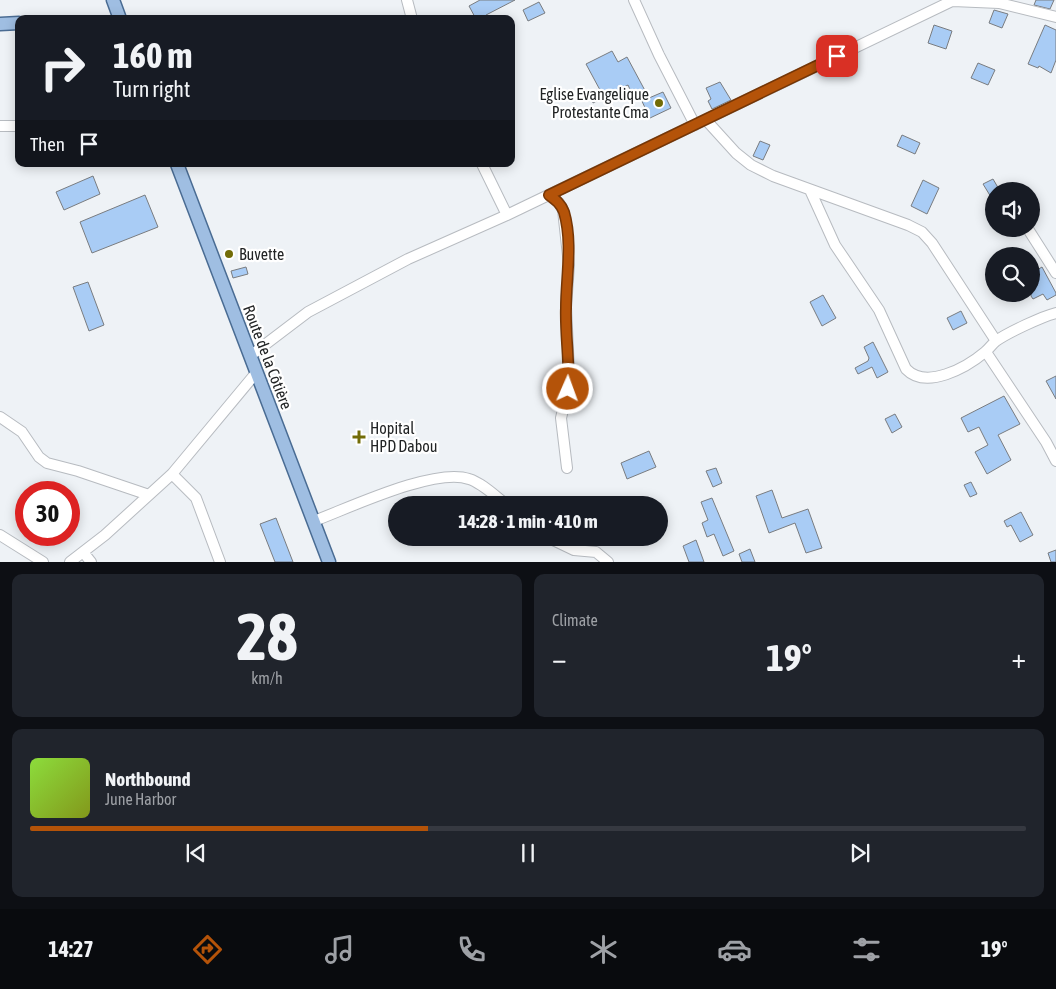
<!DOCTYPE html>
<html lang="en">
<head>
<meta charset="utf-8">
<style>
	:root { --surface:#171b24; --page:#20242c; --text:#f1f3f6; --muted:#9ea1a6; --line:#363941; --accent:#b45309 }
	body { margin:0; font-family:"Asap Condensed",sans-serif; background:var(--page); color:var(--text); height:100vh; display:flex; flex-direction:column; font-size:19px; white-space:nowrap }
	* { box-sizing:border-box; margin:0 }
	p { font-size:16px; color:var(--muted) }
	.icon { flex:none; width:28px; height:28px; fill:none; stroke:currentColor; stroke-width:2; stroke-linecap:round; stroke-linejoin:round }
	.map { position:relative; height:562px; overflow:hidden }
	.sheet { display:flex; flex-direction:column; gap:12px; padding:12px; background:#0d0f14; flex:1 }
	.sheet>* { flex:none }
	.hud { position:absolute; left:15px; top:15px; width:500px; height:152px; border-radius:10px; box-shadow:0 2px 12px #0003; background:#171b24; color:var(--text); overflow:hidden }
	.buttons { position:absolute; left:985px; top:182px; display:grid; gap:10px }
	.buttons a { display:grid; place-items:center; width:55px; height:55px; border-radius:50%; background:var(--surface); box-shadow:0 2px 12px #0003; font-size:25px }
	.speed { position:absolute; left:15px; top:481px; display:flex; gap:10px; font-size:25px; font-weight:700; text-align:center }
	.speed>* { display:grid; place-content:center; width:65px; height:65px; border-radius:50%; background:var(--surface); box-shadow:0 2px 12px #0003; line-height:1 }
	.speed .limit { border:8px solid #d22; background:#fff; color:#111 }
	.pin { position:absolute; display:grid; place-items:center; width:42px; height:42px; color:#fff; margin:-21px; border-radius:10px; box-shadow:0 2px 8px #0006 }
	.me { position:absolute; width:55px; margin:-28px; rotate:2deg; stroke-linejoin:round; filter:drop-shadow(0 0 4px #0008) }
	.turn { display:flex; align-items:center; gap:18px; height:105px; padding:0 15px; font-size:22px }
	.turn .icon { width:65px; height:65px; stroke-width:2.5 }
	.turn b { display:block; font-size:35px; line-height:42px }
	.then { display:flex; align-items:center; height:48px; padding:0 15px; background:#0003; gap:10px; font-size:19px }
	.big { font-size:38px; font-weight:700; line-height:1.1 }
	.sheet .widget { flex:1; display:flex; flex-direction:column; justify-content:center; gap:8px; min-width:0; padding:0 18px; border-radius:10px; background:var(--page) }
	.sheet .dial { align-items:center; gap:0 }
	.dial b { font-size:65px; line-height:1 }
	.song { display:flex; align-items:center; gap:15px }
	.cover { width:60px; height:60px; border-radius:8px; background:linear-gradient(135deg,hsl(90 70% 55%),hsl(70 70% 35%)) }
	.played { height:5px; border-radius:2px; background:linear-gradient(90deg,var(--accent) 40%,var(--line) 40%) }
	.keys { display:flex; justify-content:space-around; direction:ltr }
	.heat { display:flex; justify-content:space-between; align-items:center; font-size:28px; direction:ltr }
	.sheet .tiles { flex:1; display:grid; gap:12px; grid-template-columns:1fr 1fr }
	.widget:last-child { grid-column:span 2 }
	.trip { position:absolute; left:388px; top:496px; width:280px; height:50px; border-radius:25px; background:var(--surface); box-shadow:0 2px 12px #0003; font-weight:700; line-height:50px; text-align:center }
	.tab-bar { display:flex; height:80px; justify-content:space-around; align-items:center; background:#090b0e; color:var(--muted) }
	.tab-bar .icon { width:35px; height:35px }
	.tab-bar .current { color:var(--accent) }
	.tab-bar b { font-size:22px; color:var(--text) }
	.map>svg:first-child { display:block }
	.building { fill:#a9ccf5; stroke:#797c80 }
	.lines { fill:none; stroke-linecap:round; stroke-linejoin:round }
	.minor-casing { stroke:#b7bbc0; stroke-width:12 }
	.major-casing { stroke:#4a6c93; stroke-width:15 }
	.minor { stroke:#fff; stroke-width:10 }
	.major { stroke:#9fbee2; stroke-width:12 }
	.route-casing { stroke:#753606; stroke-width:12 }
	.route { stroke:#b45309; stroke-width:9 }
	.poi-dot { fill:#726c07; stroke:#fff; stroke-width:2 }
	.labels { text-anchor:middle; stroke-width:4.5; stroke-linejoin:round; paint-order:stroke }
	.poi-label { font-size:16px; fill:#222425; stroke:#fff; text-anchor:start }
	.street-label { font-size:16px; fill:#222425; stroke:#fff }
</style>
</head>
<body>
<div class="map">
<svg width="1056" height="562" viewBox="0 0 1056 562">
	<rect width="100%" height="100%" fill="#eef2f6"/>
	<path class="building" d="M 480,0 L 515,0 L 486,15 L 488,19 L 476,19 L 469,6 Z
		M 1036,0 L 1054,0 L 1050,9 L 1034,5 Z
		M 539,2 L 545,13 L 528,21 L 523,10 Z
		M 994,10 L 1008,14 L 1002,28 L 989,23 Z
		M 934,25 L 952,31 L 946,49 L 928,43 Z
		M 1045,25 L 1056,30 L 1056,60 L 1051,73 L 1039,66 L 1038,68 L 1028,64 Z
		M 612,51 L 618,62 L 627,57 L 649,98 L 663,92 L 671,108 L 650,118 L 638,93 L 633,96 L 628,85 L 593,103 L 589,96 L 600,90 L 586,64 Z
		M 978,63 L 995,70 L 988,85 L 971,78 Z
		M 720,82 L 731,100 L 712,109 L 708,101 L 711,99 L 706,88 Z
		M 902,135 L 920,143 L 915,154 L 897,146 Z
		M 760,141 L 770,145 L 763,160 L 753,156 Z
		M 93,176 L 100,194 L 64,210 L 56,192 Z
		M 993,179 L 1000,191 L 994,191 L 994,202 L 983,184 Z
		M 923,180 L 939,188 L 927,214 L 911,206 Z
		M 145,195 L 158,227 L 92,253 L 80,222 Z
		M 246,267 L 248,274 L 233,278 L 231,271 Z
		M 1042,267 L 1056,293 L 1056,295 L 1047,300 L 1043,294 L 1033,299 L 1031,296 L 1031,287 L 1038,284 L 1032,273 Z
		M 88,282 L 104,325 L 89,331 L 73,287 Z
		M 823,295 L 836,318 L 822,326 L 810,302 Z
		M 961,311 L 967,323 L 953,330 L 947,318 Z
		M 873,342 L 888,372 L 877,378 L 872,367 L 858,374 L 855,368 L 868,361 L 869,358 L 864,347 Z
		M 1056,376 L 1056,399 L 1046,381 Z
		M 1004,396 L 1020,424 L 998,435 L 1011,460 L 987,474 L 975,452 L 988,445 L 979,427 L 968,432 L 961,418 Z
		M 895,414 L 902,427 L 892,433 L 885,419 Z
		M 649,451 L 656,467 L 627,479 L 621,463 Z
		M 716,468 L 722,483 L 713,487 L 706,471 Z
		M 971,482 L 977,494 L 970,497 L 964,485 Z
		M 772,490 L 782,518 L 808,509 L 822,548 L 806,553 L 795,523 L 769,533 L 756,496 Z
		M 712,498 L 734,551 L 723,556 L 714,534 L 707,537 L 702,523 L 708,520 L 701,502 Z
		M 1021,512 L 1033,535 L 1020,542 L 1011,525 L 1007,527 L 1004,521 Z
		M 276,518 L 293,562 L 275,562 L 260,524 Z
		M 696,540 L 704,562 L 689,562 L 683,546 Z
		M 750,549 L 755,562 L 742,562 L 739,554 Z
		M 1056,550 L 1056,562 L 1051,562 L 1048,553 Z"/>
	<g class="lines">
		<g class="minor-casing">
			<path id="minor" d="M 407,0 L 412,19
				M 634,0 L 659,55 L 695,125
				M 953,1 L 999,3 L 1056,17
				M 706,120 L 736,153 L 751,165 L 773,176 L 908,225 L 922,232 L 932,243 L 996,341
				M 0,126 L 19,126
				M 482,164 L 507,215
				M 810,190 L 835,245 L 879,310 L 906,369 C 926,390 966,368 985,352 C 989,349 992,344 996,341 C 1007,333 1043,316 1056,313
				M 549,195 L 559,203 L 563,210 L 569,265 L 566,307 L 569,371 L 568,389 L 561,418 L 567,468
				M 1028,229 L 1056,273
				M 986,352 L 1046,442 L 1056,461
				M 250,356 L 308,312 L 408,259 L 507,215 L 954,0
				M 0,417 L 22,432 L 39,457 L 47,463 L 78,471 L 149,495
				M 172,474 L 196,498 L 220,562
				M 314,521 C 349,508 435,467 469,479 C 482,483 495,496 507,505
				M 0,535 L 43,562
				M 549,538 L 574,550 L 596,552 L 608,562
				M 83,552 L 91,562
				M 70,562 L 105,535 L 172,474 L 256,373"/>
		</g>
		<g class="major-casing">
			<path id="major" d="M 113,0 L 120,19
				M 0,24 L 19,23
				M 177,164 L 329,562"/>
		</g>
		<use href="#minor" class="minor"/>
		<use href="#major" class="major"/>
	</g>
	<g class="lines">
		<g class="route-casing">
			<path id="route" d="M 568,389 C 570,362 565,335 566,308 C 566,277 573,243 564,212 C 561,204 556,200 549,195 L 837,56"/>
		</g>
		<use href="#route" class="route"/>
	</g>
	<g class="poi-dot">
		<circle cx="659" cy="103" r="5"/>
		<circle cx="229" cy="254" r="5"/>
		<path d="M356.5 429.5h5v5h5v5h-5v5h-5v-5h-5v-5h5z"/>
	</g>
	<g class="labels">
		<g class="poi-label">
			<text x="649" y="100" text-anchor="end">Eglise Evangelique<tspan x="649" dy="18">Protestante Cma</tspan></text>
			<text x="239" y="260">Buvette</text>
			<text x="370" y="434">Hopital<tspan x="370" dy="18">HPD Dabou</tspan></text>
		</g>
		<g class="street-label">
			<text transform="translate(268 357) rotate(69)" y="6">Route de la Côtière</text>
		</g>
	</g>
</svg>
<div class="buttons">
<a><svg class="icon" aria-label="sound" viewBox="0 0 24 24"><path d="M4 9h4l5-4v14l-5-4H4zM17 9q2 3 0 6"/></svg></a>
<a><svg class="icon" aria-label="search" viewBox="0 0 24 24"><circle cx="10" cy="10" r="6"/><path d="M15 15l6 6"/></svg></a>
</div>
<div class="speed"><div class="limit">30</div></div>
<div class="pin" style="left:837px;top:56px;background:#d93025"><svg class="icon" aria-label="arrive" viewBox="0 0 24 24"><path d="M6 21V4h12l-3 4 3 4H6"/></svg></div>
<svg class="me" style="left:568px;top:389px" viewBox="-20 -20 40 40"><circle r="17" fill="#b45309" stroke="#fff" stroke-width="3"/><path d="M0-11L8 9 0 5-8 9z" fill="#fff"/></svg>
<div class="trip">14:28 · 1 min · 410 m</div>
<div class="hud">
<div class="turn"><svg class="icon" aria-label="right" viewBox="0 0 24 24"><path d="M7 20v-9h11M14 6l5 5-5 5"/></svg><div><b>160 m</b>Turn right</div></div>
<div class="then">Then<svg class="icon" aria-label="arrive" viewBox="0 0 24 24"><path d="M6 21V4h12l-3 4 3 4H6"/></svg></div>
</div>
</div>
<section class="sheet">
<div class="tiles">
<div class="widget dial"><b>28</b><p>km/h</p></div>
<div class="widget"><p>Climate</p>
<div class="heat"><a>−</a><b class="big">19°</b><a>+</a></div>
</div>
<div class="widget">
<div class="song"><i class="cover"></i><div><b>Northbound</b><p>June Harbor</p></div></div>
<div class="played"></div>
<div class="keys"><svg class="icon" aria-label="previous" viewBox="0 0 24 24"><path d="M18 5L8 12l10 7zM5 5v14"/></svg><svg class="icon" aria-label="pause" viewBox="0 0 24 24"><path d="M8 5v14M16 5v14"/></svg><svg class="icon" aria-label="next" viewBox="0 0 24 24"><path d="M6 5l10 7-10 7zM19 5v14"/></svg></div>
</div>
</div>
</section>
<nav class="tab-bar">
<b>14:27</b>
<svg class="icon current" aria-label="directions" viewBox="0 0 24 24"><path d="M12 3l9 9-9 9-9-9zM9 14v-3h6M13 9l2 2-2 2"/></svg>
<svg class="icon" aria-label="music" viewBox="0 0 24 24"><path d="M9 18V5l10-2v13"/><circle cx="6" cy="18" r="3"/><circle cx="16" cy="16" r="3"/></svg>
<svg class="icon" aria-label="phone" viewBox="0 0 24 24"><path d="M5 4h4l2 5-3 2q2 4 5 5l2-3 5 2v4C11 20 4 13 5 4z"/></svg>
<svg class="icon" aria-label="climate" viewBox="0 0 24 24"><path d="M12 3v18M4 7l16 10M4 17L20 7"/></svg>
<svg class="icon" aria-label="car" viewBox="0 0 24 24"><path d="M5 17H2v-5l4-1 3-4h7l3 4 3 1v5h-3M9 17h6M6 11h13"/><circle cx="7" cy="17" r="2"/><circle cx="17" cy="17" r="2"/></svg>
<svg class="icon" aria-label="filters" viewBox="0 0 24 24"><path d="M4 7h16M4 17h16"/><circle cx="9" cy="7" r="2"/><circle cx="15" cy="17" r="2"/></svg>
<b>19°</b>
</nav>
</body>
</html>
